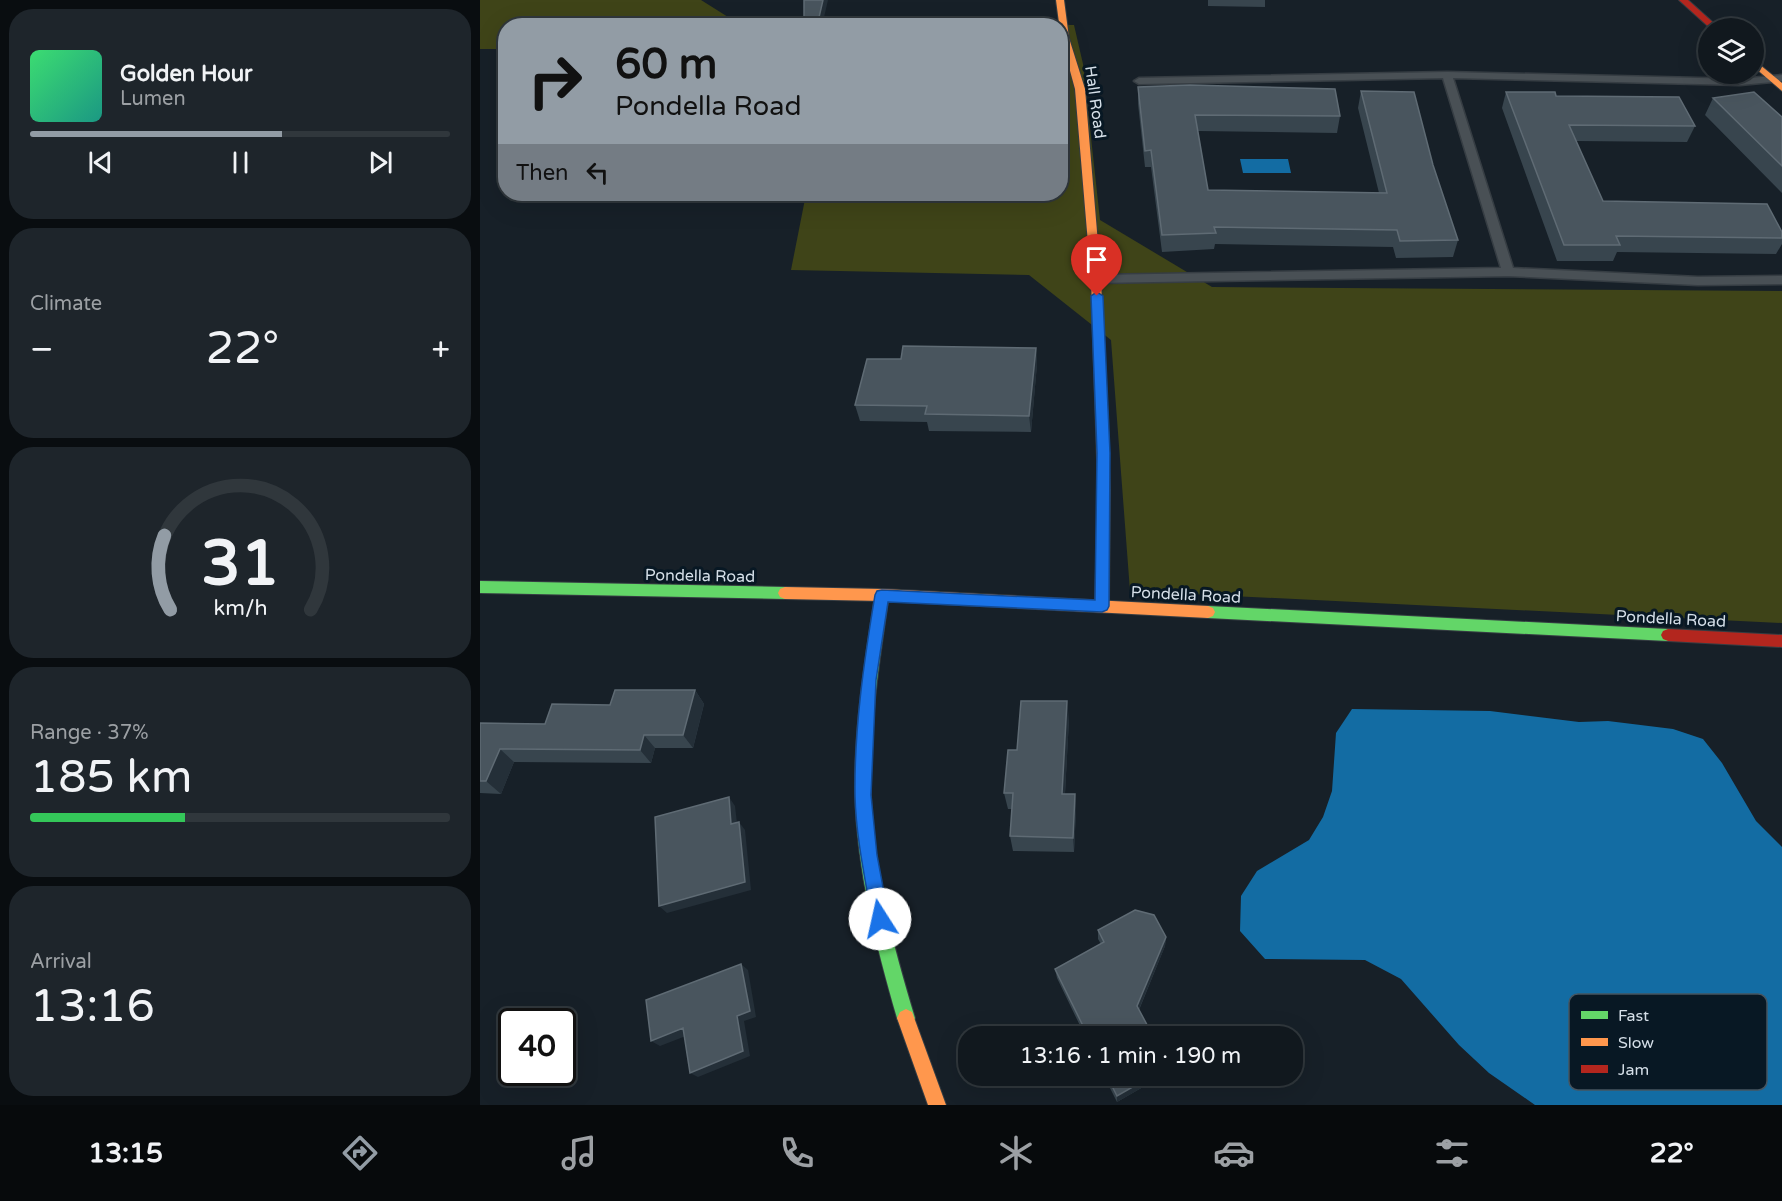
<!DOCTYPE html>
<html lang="en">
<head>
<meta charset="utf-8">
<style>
	:root { --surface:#11181e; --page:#1e252b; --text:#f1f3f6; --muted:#9ca0a4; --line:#30373c; --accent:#929ca5 }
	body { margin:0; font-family:"Varela Round",sans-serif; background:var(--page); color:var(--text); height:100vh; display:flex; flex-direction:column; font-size:22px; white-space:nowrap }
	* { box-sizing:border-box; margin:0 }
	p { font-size:20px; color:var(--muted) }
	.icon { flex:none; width:33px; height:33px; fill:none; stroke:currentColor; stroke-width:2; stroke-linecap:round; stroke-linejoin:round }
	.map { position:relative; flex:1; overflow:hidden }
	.sheet { display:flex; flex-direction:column; gap:9px; padding:9px; background:#090d10; width:480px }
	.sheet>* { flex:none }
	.guide { position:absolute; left:18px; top:18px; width:570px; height:183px; border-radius:24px; box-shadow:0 6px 24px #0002,0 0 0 2px var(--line); background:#929ca5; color:#111; overflow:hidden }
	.controls { position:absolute; left:1218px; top:18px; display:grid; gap:12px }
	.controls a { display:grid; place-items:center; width:66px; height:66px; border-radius:50%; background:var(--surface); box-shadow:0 6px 24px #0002,0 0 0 2px var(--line); font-size:30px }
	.speed { position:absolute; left:18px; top:1008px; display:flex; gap:12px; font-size:30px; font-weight:700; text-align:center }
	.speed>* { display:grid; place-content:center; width:78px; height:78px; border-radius:50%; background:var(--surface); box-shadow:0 6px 24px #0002,0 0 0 2px var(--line); line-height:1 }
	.speed .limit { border:3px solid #111; border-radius:9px; background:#fff; color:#111 }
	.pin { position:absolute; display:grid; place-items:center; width:51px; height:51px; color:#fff; margin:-62px -26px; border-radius:50% 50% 50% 0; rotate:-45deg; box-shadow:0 0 6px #0007 }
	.pin .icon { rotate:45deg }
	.me { position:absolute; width:66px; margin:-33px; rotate:350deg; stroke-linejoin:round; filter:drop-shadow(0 0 4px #0008) }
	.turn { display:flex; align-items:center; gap:21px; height:126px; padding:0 18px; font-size:27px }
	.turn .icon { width:78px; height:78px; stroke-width:2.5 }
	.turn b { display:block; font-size:42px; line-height:51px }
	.then { display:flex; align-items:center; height:57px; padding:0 18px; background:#0003; gap:12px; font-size:22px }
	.big { font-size:45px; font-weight:600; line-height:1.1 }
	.sheet .tile { flex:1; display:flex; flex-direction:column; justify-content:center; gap:9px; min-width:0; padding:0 21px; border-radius:24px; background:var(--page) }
	.sheet .dial { align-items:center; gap:0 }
	.dial svg { height:156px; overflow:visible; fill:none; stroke:var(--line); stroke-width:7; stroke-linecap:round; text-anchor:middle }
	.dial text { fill:var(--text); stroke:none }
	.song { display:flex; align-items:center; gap:18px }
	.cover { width:72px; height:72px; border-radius:9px; background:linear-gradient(135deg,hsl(140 70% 55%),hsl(170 70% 35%)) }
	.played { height:6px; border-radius:3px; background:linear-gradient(90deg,var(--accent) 60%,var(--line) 60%) }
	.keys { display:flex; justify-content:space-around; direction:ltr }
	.heat { display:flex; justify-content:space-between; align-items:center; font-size:33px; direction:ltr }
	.charge { height:9px; border-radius:4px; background:linear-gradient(90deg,#34c759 37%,var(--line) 0) }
	.trip { position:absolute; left:478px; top:1026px; width:345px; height:60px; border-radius:24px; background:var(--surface); box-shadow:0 6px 24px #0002,0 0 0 2px var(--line); font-weight:600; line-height:60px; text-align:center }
	.tabs { display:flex; height:96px; justify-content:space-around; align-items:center; background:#070a0c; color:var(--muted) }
	.tabs .icon { width:42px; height:42px }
	.tabs .on { color:var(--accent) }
	.tabs b { font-size:27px; color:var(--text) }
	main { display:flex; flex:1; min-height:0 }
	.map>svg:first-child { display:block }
	.forest { fill:#3f4418 }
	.water { fill:#136ca3 }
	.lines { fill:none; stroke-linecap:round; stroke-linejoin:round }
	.lane-casing { stroke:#363d43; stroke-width:3 }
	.fast-casing { stroke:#363d43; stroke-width:2 }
	.slow-casing { stroke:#363d43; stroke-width:2 }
	.jam-casing { stroke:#363d43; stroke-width:2 }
	.lane { fill:#495055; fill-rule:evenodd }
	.fast { fill:#63d668; fill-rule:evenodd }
	.slow { fill:#ff974d; fill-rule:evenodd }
	.jam { fill:#b3261e; fill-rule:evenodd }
	.wall { fill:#38454e }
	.shaded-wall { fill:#242f38 }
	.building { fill:#49555e; stroke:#5f6b74; stroke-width:1.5 }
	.route { fill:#1a73e8; stroke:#114b97; stroke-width:1.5 }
	.labels { text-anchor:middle; stroke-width:6; stroke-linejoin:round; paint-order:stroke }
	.street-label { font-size:16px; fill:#d5dfe8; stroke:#081824 }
	.key { fill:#081824; stroke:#46545f; stroke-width:1.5 }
	.key-label { font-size:16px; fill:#d5dfe8 }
</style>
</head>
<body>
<main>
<section class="sheet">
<div class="tile">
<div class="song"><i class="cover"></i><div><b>Golden Hour</b><p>Lumen</p></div></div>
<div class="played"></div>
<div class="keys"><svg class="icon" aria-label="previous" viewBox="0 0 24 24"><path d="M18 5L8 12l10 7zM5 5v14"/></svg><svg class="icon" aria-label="pause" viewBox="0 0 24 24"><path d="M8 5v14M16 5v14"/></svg><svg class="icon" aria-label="next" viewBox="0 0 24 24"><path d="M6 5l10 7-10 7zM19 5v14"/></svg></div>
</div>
<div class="tile"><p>Climate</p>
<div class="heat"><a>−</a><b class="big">22°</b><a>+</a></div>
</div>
<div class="tile dial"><svg viewBox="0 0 100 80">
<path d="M14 69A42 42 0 1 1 86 69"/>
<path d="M14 69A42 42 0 0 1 11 31" stroke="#929ca5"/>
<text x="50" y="56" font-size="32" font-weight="700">31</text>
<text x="50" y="72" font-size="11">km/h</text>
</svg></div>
<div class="tile"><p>Range · 37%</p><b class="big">185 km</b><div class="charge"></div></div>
<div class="tile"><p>Arrival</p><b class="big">13:16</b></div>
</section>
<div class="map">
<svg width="1302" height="1105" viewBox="0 0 1302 1105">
	<rect width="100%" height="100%" fill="#172028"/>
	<path class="forest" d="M 0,0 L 221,0 L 256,22 L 594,25 L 603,64 L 620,220 L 732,287 L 1302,291 L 1302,623 L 650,591 L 631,340 L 549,275 L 311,270 L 326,194 L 580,194 L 580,26 L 26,26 L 25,49 L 0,49 Z"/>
	<path class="water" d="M 760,159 L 808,159 L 811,173 L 763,173 Z
		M 872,709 L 1010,711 L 1099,722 L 1128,721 L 1193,729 L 1223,739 L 1242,763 L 1276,821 L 1302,847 L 1302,1105 L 1055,1105 L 1009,1073 L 979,1045 L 921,979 L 885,960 L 785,959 L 760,931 L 761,896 L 777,871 L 829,840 L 843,817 L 852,791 L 856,733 Z"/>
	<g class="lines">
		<g class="lane-casing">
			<path id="lane" d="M 967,72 L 1260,79 L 1302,75 L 1302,81 L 1260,85 L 973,78 L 1033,268 L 1218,277 L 1302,276 L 1302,284 L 1218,285 L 1028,276 L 616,283 L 610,279 L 616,275 L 1021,268 L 963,78 L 659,84 L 654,81 L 659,78 Z"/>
		</g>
		<g class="fast-casing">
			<path id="fast" d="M 0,581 L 305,587 L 310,589 L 312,593 L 310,597 L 305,599 L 0,593 Z
				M 402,589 L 407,591 L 409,595 C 399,661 389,728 391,795 C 393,871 413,945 435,1018 L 432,1024 L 426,1027 L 420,1024 L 417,1018 C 396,945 377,871 375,794 C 374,727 385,661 395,595 L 397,591 Z
				M 728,606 L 1188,629 L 1193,631 L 1195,635 L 1193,639 L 1188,641 L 728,618 L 723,616 L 721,612 L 723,608 Z"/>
		</g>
		<g class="slow-casing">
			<path id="slow" d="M 576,0 L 584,0 L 589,38 L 605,89 L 621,279 L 630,490 L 624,495 L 618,490 L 611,279 L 595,89 L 581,38 Z
				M 1274,60 L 1302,83 L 1302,91 L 1274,67 Z
				M 305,587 L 402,589 L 728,606 L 733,608 L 735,612 L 733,616 L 728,618 L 402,601 L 305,599 L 300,597 L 298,593 L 300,589 Z
				M 426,1009 L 432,1012 L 466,1105 L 448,1105 L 417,1018 L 420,1012 Z"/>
		</g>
		<g class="jam-casing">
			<path id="jam" d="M 1199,0 L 1208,0 L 1239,28 L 1230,28 Z
				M 624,485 L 630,490 L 629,606 L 627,610 L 622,612 L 617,610 L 615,606 L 618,490 Z
				M 1188,629 L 1302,635 L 1302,647 L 1188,641 L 1183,639 L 1181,635 L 1183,631 Z"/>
		</g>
		<use href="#lane" class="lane"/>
		<use href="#fast" class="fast"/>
		<use href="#slow" class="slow"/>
		<use href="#jam" class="jam"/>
	</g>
	<path class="wall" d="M 728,0 L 785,0 L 785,7 L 728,6 Z
		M 658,87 L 860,116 L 857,133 L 718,131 L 728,190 L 899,193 L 878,108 L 881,91 L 953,165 L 978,240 L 973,257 L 916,258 L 913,247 L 735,244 L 734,249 L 682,252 L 671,167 L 665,167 L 658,104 Z
		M 1026,92 L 1215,126 L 1207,142 L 1096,141 L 1123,201 L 1302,232 L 1302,244 L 1296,254 L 1137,252 L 1133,261 L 1077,261 L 1022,108 Z
		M 1233,98 L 1302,117 L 1302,193 L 1225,115 Z
		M 556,348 L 557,364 L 551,432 L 449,431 L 447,422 L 380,421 L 375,405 L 421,359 Z
		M 215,690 L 224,704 L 213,748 L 175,748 L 171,763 L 34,762 L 21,794 L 0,793 L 0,723 L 65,724 L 130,705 Z
		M 589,719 L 585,794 L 595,794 L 596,810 L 594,852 L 533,851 L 530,836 L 532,809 L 528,809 L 524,793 L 537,750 Z
		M 618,930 L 686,937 L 685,946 L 659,1010 L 673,1036 L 605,1036 L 577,978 L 575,969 L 621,944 L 618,939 Z
		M 624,1076 L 682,1076 L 637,1102 Z"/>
	<path class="shaded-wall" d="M 343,0 L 348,0 L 342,26 L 337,26 Z
		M 556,348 L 557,364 L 551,432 L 549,416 Z
		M 215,690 L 224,704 L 213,748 L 203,735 Z
		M 587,701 L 589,719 L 584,810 L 582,794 Z
		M 164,735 L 175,748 L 171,763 L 160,750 Z
		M 20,749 L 34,762 L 21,794 L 6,781 Z
		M 595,794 L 596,810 L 594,852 L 593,838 Z
		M 249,797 L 255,806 L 258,832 L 251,824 Z
		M 259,822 L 265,830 L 271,890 L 187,913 L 179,906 Z
		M 686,937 L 685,946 L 657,1014 L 657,1006 Z
		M 261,964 L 268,970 L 276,1017 L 264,1021 L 270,1056 L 218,1077 L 210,1073 L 257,1016 Z
		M 203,1028 L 211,1034 L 180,1046 L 171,1041 Z
		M 672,1076 L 682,1076 L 637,1102 L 637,1096 Z"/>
	<path class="building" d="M 324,0 L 343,0 L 337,26 L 324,26 Z
		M 710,85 L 855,89 L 860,116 L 715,115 L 728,190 L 907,193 L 881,91 L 934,92 L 953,165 L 978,240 L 920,241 L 917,230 L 734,227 L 736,233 L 682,235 L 671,150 L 665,151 L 658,87 Z
		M 1026,92 L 1075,92 L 1076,96 L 1199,97 L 1215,126 L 1089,125 L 1123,201 L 1287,204 L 1302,232 L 1302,238 L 1136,236 L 1140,245 L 1084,245 Z
		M 1274,92 L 1302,117 L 1302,166 L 1233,98 Z
		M 423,346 L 556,348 L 549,416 L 445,414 L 447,406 L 375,405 L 387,359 L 421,359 Z
		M 135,690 L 215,690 L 203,735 L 164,735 L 160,750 L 20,749 L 6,781 L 0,781 L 0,723 L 65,724 L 72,704 L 130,705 Z
		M 541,701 L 587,701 L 582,794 L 595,794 L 593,838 L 530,836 L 533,793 L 524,793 L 528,750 L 537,750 Z
		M 249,797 L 251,824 L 259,822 L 265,882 L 179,906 L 175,817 Z
		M 655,910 L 674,915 L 686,937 L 657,1006 L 673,1036 L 608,1036 L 575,969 L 624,942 L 618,930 Z
		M 261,964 L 270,1011 L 257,1016 L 263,1051 L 210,1073 L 203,1028 L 171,1041 L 166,1000 Z
		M 627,1076 L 672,1076 L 637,1096 Z"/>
	<path class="route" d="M 617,292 L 623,296 L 630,453 L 629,606 L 627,610 L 622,612 L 408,602 L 396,680 L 391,795 L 397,855 L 409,919 L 407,925 L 400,927 L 394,925 L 392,919 C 385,878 376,837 375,796 C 374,729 384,661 395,595 L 397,591 L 402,590 L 615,600 L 617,453 L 611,296 Z"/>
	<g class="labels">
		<g class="street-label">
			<text transform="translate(616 102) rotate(82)" y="6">Hall Road</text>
			<text transform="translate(220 575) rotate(1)" y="6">Pondella Road</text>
			<text transform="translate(706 594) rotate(3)" y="6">Pondella Road</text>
			<text transform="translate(1191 618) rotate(3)" y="6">Pondella Road</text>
		</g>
	</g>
	<rect x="1089" y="994" width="198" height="96" rx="9" class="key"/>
	<rect x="1101" y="1011" width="27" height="8" fill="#63d668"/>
	<rect x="1101" y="1038" width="27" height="8" fill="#ff974d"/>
	<rect x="1101" y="1065" width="27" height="8" fill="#b3261e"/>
	<g class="key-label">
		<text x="1138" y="1021">Fast</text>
		<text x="1138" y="1048">Slow</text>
		<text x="1138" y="1075">Jam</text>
	</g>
</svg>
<div class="controls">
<a><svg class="icon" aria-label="layers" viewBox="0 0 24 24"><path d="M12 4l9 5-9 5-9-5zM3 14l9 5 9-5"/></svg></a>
</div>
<div class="speed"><div class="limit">40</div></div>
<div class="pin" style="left:617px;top:296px;background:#d93025"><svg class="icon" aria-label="arrive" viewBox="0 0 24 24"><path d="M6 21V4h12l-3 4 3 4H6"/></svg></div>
<svg class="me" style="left:400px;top:919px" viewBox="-20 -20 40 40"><circle r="19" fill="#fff"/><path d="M0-13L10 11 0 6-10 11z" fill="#1a73e8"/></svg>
<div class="trip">13:16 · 1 min · 190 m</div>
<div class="guide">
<div class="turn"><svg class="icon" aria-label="right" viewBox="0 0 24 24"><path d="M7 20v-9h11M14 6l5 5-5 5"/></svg><div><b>60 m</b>Pondella Road</div></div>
<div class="then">Then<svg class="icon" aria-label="left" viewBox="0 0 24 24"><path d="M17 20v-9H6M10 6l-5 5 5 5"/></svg></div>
</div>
</div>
</main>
<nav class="tabs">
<b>13:15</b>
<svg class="icon on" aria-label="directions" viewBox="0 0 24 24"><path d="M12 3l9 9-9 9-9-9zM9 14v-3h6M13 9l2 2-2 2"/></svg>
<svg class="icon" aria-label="music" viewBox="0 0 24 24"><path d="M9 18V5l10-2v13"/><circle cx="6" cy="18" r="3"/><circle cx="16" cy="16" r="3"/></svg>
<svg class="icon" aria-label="phone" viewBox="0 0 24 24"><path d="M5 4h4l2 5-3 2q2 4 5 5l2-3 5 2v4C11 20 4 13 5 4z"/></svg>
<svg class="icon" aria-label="climate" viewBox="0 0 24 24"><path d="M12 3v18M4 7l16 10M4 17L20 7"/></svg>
<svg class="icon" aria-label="car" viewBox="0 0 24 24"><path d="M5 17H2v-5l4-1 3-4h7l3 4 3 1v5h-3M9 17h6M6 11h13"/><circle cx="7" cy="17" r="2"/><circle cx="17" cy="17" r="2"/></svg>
<svg class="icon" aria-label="filters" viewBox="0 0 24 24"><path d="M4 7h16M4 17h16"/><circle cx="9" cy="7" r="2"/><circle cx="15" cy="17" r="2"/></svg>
<b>22°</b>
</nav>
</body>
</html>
